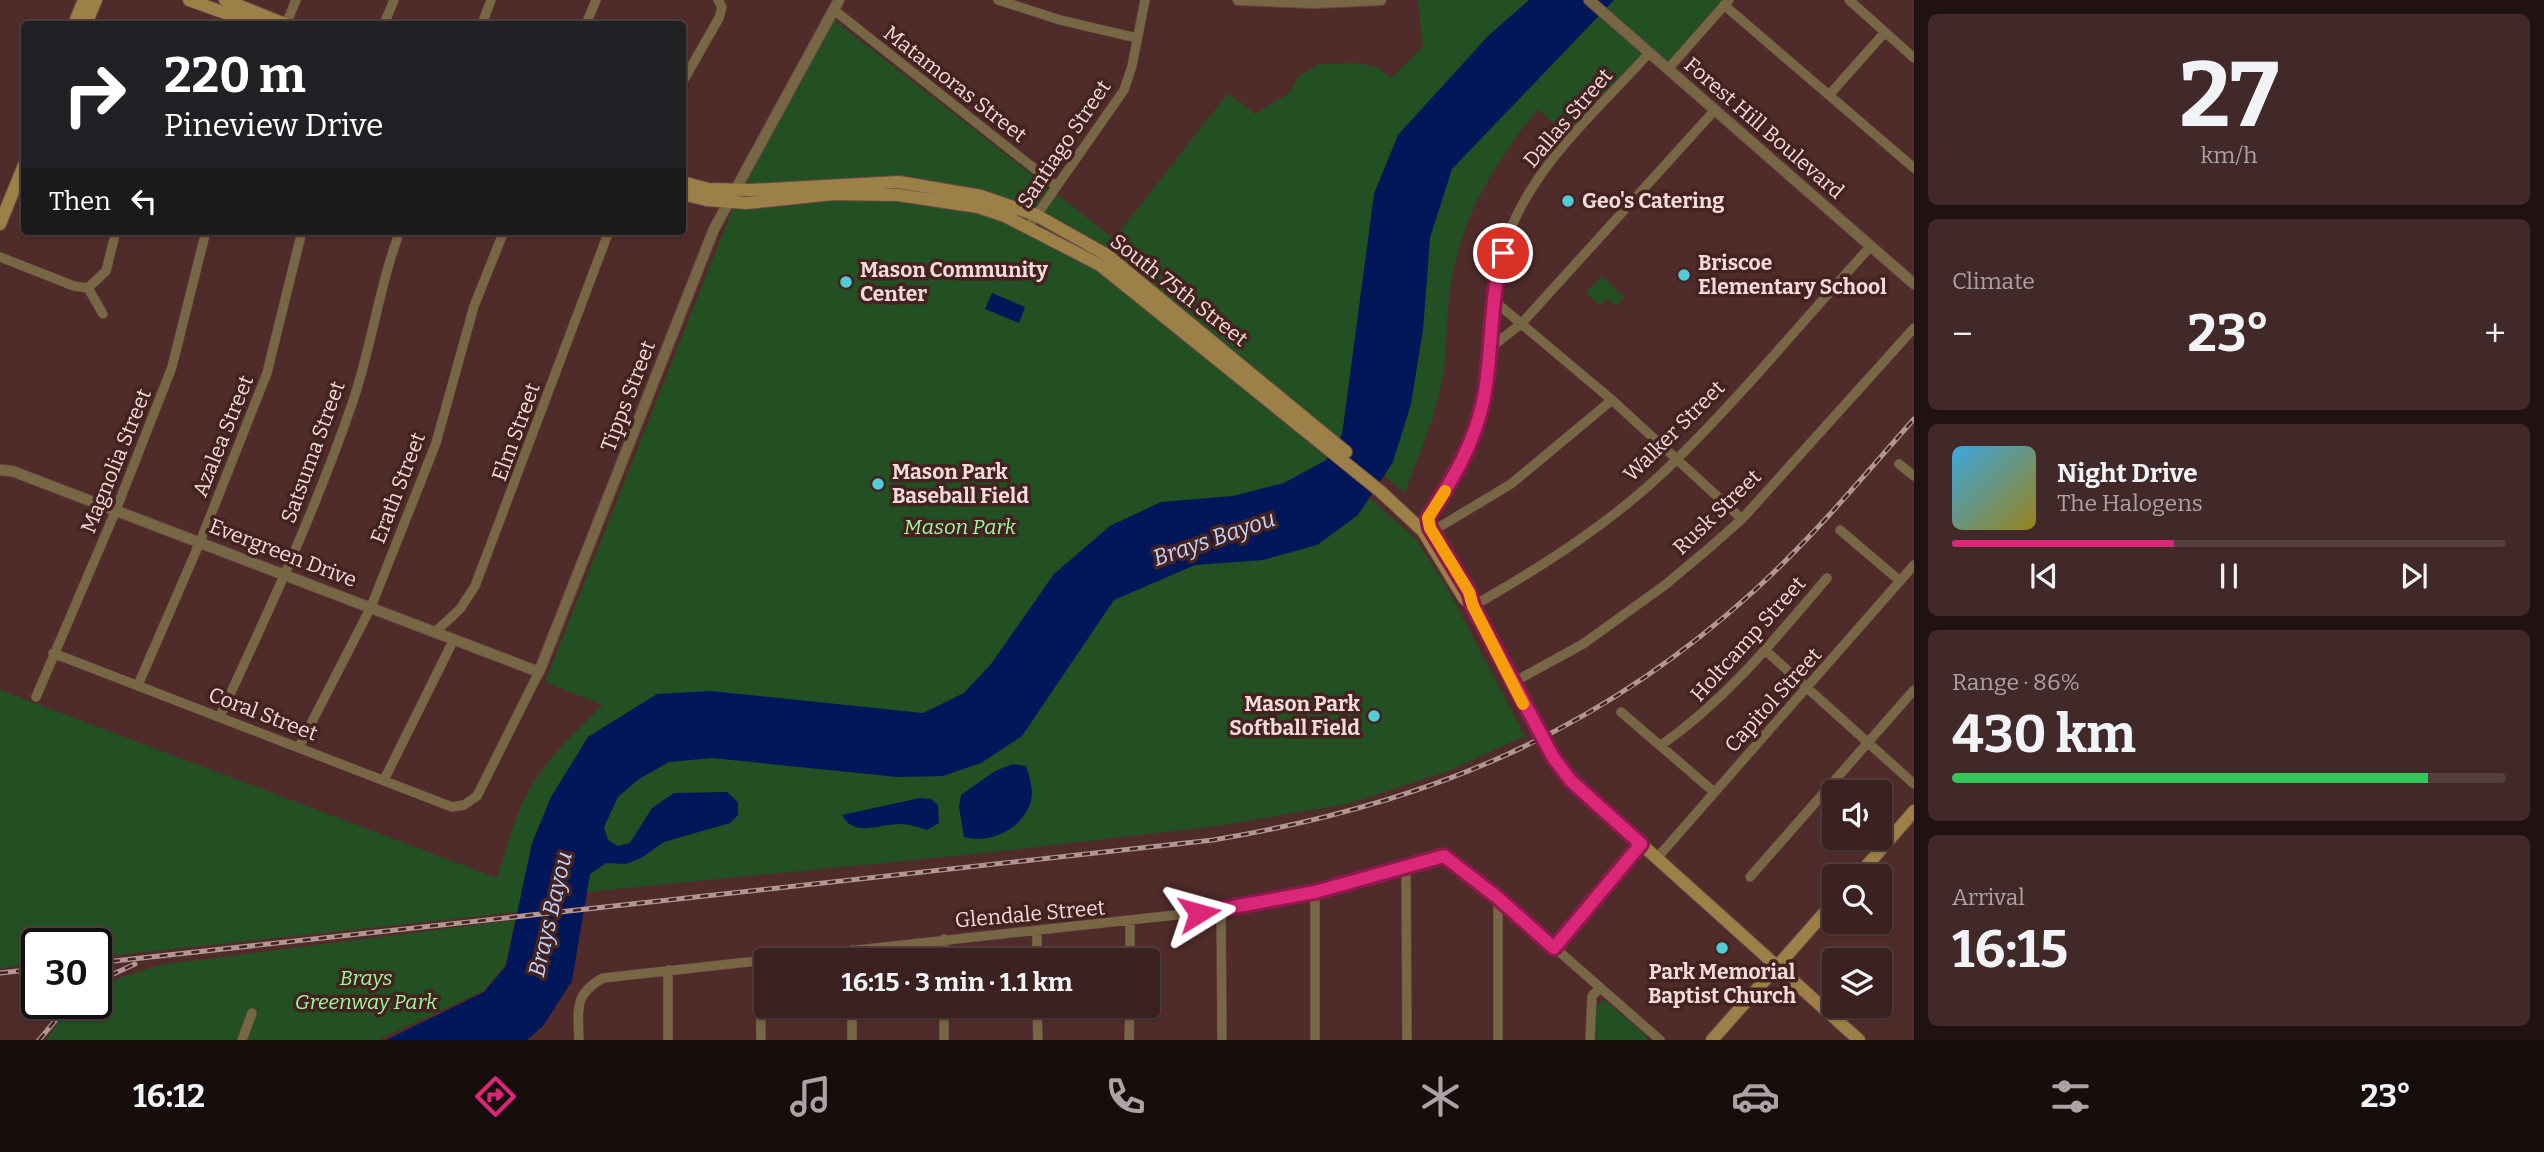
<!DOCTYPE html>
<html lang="en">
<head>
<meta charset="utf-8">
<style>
	:root { --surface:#3b2120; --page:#422929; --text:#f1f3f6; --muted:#aca3a5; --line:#543e3e; --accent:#db2777 }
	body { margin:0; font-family:Bitter,serif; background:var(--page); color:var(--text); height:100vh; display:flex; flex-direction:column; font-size:26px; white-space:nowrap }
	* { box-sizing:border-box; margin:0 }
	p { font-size:23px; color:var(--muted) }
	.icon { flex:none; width:38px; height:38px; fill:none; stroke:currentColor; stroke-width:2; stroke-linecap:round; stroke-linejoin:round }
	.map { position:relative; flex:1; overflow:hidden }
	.drawer { display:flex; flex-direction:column; gap:14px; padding:14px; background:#201212; width:630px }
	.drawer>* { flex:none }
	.top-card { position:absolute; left:21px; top:21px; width:665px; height:214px; border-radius:7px; box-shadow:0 2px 5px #0004,0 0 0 2px var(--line); background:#202124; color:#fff; overflow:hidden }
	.buttons { position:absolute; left:1822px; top:780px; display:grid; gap:14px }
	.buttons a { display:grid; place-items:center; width:70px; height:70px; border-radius:7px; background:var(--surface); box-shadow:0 2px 5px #0004,0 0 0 2px var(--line); font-size:35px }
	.speed { position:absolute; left:21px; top:928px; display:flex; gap:14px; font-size:35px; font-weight:700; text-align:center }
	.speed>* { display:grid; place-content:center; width:91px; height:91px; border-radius:50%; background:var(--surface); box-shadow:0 2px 5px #0004,0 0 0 2px var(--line); line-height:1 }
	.speed .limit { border:4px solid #111; border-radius:10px; background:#fff; color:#111 }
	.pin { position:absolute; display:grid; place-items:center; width:60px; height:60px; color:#fff; margin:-30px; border:4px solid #fff; border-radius:50%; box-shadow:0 2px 7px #0007 }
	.me { position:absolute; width:77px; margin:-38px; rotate:82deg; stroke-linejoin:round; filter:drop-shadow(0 0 5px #0008) }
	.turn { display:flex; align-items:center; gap:24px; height:147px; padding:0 28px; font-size:32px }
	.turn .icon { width:91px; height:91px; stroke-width:2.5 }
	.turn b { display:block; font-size:49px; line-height:60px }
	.then { display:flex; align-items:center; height:66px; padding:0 28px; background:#0003; gap:14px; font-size:26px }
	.big { font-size:52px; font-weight:700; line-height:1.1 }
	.drawer .widget { flex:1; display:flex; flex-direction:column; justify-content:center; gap:10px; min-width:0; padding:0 24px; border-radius:10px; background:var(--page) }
	.drawer .dial { align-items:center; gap:0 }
	.dial b { font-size:91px; line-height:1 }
	.song { display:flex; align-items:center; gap:21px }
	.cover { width:84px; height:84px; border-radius:10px; background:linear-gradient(135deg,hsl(200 70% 55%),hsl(50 70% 35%)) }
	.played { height:7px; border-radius:4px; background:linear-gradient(90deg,var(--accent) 40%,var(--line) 40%) }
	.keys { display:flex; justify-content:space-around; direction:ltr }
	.heat { display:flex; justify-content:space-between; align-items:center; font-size:38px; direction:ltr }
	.charge { height:10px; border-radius:5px; background:linear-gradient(90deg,#34c759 86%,var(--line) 0) }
	.trip { position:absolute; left:754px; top:948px; width:406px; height:70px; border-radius:7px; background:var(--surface); box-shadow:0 2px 5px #0004,0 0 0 2px var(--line); font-weight:700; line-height:70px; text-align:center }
	.tabs { display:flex; height:112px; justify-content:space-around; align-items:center; background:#180d0d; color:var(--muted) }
	.tabs .icon { width:49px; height:49px }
	.tabs .current { color:var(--accent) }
	.tabs b { font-size:32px; color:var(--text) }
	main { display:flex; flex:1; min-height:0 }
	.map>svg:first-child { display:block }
	.green { fill:#235023 }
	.water { fill:#02165a }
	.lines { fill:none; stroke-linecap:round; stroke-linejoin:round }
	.minor-casing { stroke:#694846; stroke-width:10 }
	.tertiary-casing { stroke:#694846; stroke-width:12 }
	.secondary-casing { stroke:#694846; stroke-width:14 }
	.minor { stroke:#786744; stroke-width:9 }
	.tertiary { stroke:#786744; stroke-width:10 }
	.secondary { stroke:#9c8047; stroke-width:12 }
	.rail-casing { stroke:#b19693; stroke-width:5 }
	.rail { stroke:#432220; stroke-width:2.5; stroke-dasharray:8; stroke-linecap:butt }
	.route-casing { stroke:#8e194d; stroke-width:18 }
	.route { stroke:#db2777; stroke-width:12 }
	.slow { stroke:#f59e0b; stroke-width:12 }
	.poi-dot { fill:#52cbd7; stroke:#432220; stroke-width:2.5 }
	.labels { text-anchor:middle; stroke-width:7; stroke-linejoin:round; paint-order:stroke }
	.street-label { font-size:21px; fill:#f2dbd8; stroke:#432220 }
	.poi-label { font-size:21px; font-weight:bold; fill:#f2dbd8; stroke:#432220; text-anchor:start }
	.park-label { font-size:21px; font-style:italic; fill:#9df99c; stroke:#432220 }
	.water-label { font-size:23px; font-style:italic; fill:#bfd4fd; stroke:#432220 }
</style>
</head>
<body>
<main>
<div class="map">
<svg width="1914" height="1040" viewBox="0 0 1914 1040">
	<rect width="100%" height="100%" fill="#4f2c2a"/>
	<path class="green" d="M 1418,0 L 1582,0 L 1641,51 L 1640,57 L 1570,137 L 1538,109 C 1494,163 1459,220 1450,290 C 1446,316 1447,344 1444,370 C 1438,412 1419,454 1405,493 L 1384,475 L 1326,460 L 1416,539 L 1447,588 L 1525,736 L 1448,771 L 1347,804 L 1217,826 L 965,855 L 586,892 L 596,845 L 532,843 L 518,912 L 96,957 L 96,943 L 37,943 L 37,963 L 0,968 L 0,690 L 497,878 C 505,854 511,829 521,806 C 539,766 572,734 603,705 L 545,682 L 739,193 L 834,20 L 1114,239 L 1228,93 L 1255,114 L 1289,93 L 1301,74 L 1319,64 L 1359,63 L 1378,68 L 1391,78 L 1423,47 Z
		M 1597,0 L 1724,0 L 1671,60 L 1667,61 Z
		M 1602,276 L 1624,297 L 1616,306 L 1607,298 L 1600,305 L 1586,293 Z
		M 515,920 L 505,965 L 483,991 L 377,1040 L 46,1040 L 58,1022 L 79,1003 L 96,1003 L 96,991 L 116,979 L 160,965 Z
		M 1604,1000 L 1646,1035 L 1647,1040 L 1596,1040 L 1596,1007 Z"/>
	<path class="water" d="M 1529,0 L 1614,0 L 1452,169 L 1430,238 L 1423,330 L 1411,404 L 1393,462 L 1358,515 L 1317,545 L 1263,560 L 1195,565 L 1114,600 L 1022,736 L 981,763 L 943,776 L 897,777 L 712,758 L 669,762 L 639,779 L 618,797 L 604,827 L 608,840 L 618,846 L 630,843 L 652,808 L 674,793 L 727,792 L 738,802 L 738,815 L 730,823 L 664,842 L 641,858 L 626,864 L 606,863 L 590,874 L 572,981 L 543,1026 L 527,1040 L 386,1040 L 484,992 L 506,966 L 532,843 L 551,797 L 588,737 L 657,694 L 711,691 L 923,713 L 964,693 L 991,664 L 1054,574 L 1110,526 L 1161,502 L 1233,496 L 1284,483 L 1326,460 L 1342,435 L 1374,194 L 1398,135 L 1489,35 Z
		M 992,293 L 1025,307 L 1019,323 L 985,309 Z
		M 1013,764 L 1026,766 C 1029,775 1032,785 1032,794 C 1029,826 992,845 964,837 L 959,807 L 961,795 L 995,771 Z
		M 920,798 L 931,799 L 938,805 L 939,823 L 927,830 C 918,827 909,824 899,824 C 879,824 854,838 842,815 Z"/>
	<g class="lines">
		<g class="minor-casing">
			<path id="minor" d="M 998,0 L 1060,20 L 1137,38
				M 1849,0 L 1914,58
				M 1724,5 L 1914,168
				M 834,10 L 1055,185
				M 286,24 L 296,0
				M 384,24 L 394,0
				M 482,24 L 491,0
				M 586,24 L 596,0
				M 1668,69 L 1729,0
				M 682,83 L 719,18 L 722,7 L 718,0
				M 1830,94 L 1885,32
				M 1029,226 L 1124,90 L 1132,66 L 1145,0
				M 0,257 L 74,286 L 88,288
				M 88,288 L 106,271 L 116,231
				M 88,288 L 103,314
				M 1493,300 L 1612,400 L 1742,519
				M 1490,348 L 1522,323 L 1714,111
				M 1612,400 L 1511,484 L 1436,529 L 1430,528 L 1428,518 C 1453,479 1477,441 1485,394 C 1493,343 1490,291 1506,242 C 1530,167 1598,110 1649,53
				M 1899,464 L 1914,476
				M 1840,530 L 1900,581
				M 1473,606 C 1545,565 1617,519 1676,460 C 1744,393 1806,317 1871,246
				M 435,632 L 460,609 L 475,586 L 609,231
				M 1765,650 L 1914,784
				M 53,653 L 452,807 L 464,805 L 477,796 L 539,672
				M 1512,683 L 1583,644 L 1665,585 L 1708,549 L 1742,519 L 1914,328
				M 138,685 L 200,542 L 267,373 L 302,231
				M 36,697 L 116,510 L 172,367 L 206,231
				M 1621,712 L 1714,792
				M 220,716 C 268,613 316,509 353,401 C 372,345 379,286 400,231
				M 1660,746 C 1726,700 1775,639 1827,578
				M 299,747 L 371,607 L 436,443 L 474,306 L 504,231
				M 384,780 L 454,639
				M 1657,858 L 1914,565
				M 1406,867 L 1407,1040
				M 1750,877 L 1914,690
				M 1221,910 L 1222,1040
				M 1037,931 L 1037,961
				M 1554,948 L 1641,844
				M 760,961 L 761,1040
				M 852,961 L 852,950
				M 944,961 L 944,939
				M 1130,961 L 1130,922
				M 668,970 L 668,1040
				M 1037,1006 L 1038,1040
				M 242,1040 L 252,1013
				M 579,1040 C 578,1009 574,994 603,978 L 1221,910 L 1315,892 L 1444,856 L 1498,898 L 1660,1040
				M 852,1040 L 852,1006
				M 944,1040 L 944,1006
				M 1129,1040 L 1130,1006
				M 1315,1040 L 1315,892
				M 1498,1040 L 1498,898
				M 1590,1040 L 1592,996 L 1600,988"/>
		</g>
		<g class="tertiary-casing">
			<path id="tertiary" d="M 1238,0 L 1314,3 L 1381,0
				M 1589,0 L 1914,284
				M 0,470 L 12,471 L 539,672 L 714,229 L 839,0"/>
		</g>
		<g class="secondary-casing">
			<path id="secondary" d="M 189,0 L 256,24
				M 225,0 L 285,24
				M 74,24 L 84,0
				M 86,24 L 96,0
				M 682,182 L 708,189 L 751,190 L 899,182 L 981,196 L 1036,215 L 1107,255 L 1346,452
				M 682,194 L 707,200 L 747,203 L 833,194 L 898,195 L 978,207 L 1005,216 L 1100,265 L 1380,491 L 1423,531 L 1464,598 L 1473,606 L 1537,731 L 1571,781 L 1859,1040
				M 0,224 L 24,165
				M 1857,877 L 1914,811
				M 1712,1040 L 1834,902"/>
		</g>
		<use href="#minor" class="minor"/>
		<use href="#tertiary" class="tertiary"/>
		<use href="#secondary" class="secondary"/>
		<g class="rail-casing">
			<path id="rail" d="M 96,963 L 1213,840 C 1423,805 1596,735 1755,590 C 1812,538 1862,478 1914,419
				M 0,973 L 37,969
				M 96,982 L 135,964
				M 39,1040 L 70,1003"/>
		</g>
		<use href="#rail" class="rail"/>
	</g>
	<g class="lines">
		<g class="route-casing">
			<path id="route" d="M 1199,913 L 1315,892 L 1444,856 L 1498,898 L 1554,948 L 1641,844 L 1571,781 L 1553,757 L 1473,606 L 1469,592 L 1430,528 L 1428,518 C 1453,479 1475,443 1484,397 C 1493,349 1489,300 1503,253"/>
		</g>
		<use href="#route" class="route"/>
		<path class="slow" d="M 1445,491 L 1428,518 L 1430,528 L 1469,592 L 1473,606 L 1523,704"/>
	</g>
	<g class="poi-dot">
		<circle cx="1568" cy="201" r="7"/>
		<circle cx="1684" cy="275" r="7"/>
		<circle cx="846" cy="282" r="7"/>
		<circle cx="878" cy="484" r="7"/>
		<circle cx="1374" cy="716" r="7"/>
		<circle cx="1722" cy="948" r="7"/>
	</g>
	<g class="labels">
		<g class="street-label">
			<text transform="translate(955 84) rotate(38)" y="7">Matamoras Street</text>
			<text transform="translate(1568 118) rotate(-49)" y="7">Dallas Street</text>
			<text transform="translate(1764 128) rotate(41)" y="7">Forest Hill Boulevard</text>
			<text transform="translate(1064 144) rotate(-56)" y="7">Santiago Street</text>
			<text transform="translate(1179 290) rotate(38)" y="7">South 75th Street</text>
			<text transform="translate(628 396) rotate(-69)" y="7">Tipps Street</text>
			<text transform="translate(1674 431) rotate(-45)" y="7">Walker Street</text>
			<text transform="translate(516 432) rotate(-70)" y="7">Elm Street</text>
			<text transform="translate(223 436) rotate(-68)" y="7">Azalea Street</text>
			<text transform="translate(313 452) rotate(-70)" y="7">Satsuma Street</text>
			<text transform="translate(116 461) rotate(-68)" y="7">Magnolia Street</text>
			<text transform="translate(398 488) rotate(-69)" y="7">Erath Street</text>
			<text transform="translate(1717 512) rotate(-44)" y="7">Rusk Street</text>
			<text transform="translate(283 553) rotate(21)" y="7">Evergreen Drive</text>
			<text transform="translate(1748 639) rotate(-48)" y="7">Holtcamp Street</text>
			<text transform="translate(1773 700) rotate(-48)" y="7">Capitol Street</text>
			<text transform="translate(263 714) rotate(21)" y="7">Coral Street</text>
			<text transform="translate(1030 914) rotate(-5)" y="7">Glendale Street</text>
		</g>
		<g class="poi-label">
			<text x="1582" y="208">Geo's Catering</text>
			<text x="1698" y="270">Briscoe<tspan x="1698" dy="24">Elementary School</tspan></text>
			<text x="860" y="277">Mason Community<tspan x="860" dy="24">Center</tspan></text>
			<text x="892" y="479">Mason Park<tspan x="892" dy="24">Baseball Field</tspan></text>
			<text x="1360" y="711" text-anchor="end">Mason Park<tspan x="1360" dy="24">Softball Field</tspan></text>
			<text x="1722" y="979" text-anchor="middle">Park Memorial<tspan x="1722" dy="24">Baptist Church</tspan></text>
		</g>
		<g class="park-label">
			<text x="960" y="534">Mason Park</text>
			<text x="366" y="985">Brays<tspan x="366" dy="24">Greenway Park</tspan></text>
		</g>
		<g class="water-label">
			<text transform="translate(1214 538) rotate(-19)" y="8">Brays Bayou</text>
			<text transform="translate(550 914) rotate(-77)" y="8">Brays Bayou</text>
		</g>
	</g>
</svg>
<div class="buttons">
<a><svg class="icon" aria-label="sound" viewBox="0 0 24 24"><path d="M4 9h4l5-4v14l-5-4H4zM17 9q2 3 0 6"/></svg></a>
<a><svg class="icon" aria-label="search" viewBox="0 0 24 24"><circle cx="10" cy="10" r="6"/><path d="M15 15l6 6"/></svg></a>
<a><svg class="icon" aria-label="layers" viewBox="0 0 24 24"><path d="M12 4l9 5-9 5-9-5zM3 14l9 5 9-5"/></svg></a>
</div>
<div class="speed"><div class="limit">30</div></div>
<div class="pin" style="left:1503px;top:253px;background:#d93025"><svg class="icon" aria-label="arrive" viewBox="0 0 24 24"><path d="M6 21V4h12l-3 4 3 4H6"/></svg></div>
<svg class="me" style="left:1199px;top:913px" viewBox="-20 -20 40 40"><path d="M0-17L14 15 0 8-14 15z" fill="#db2777" stroke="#fff" stroke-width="4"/></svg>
<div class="trip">16:15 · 3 min · 1.1 km</div>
<div class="top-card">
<div class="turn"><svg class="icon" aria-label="right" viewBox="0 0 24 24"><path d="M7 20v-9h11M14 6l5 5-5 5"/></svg><div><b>220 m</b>Pineview Drive</div></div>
<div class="then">Then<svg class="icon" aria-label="left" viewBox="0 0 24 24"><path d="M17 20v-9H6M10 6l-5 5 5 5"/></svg></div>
</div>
</div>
<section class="drawer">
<div class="widget dial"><b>27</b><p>km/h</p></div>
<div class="widget"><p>Climate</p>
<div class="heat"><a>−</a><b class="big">23°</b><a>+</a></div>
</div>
<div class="widget">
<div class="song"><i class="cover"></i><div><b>Night Drive</b><p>The Halogens</p></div></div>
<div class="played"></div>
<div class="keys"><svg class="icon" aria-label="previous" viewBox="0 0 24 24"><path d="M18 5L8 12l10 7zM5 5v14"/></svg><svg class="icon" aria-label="pause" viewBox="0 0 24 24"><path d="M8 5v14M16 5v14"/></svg><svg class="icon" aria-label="next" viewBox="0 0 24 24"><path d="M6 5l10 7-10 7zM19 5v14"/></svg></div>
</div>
<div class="widget"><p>Range · 86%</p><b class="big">430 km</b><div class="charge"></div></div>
<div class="widget"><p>Arrival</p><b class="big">16:15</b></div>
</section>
</main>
<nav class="tabs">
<b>16:12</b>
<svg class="icon current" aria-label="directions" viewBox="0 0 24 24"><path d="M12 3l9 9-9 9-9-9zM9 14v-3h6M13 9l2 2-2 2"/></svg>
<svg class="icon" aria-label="music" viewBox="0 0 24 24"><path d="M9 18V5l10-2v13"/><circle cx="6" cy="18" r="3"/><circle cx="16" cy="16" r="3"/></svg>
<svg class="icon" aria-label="phone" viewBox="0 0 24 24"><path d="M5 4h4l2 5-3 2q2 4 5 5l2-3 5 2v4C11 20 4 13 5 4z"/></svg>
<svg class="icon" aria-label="climate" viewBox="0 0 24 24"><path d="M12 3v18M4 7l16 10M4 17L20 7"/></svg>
<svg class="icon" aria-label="car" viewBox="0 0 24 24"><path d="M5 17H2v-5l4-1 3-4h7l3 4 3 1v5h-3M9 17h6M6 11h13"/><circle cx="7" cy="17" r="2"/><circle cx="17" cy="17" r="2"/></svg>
<svg class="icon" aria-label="filters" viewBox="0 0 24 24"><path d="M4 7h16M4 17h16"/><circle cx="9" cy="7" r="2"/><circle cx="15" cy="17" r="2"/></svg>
<b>23°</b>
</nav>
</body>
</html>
